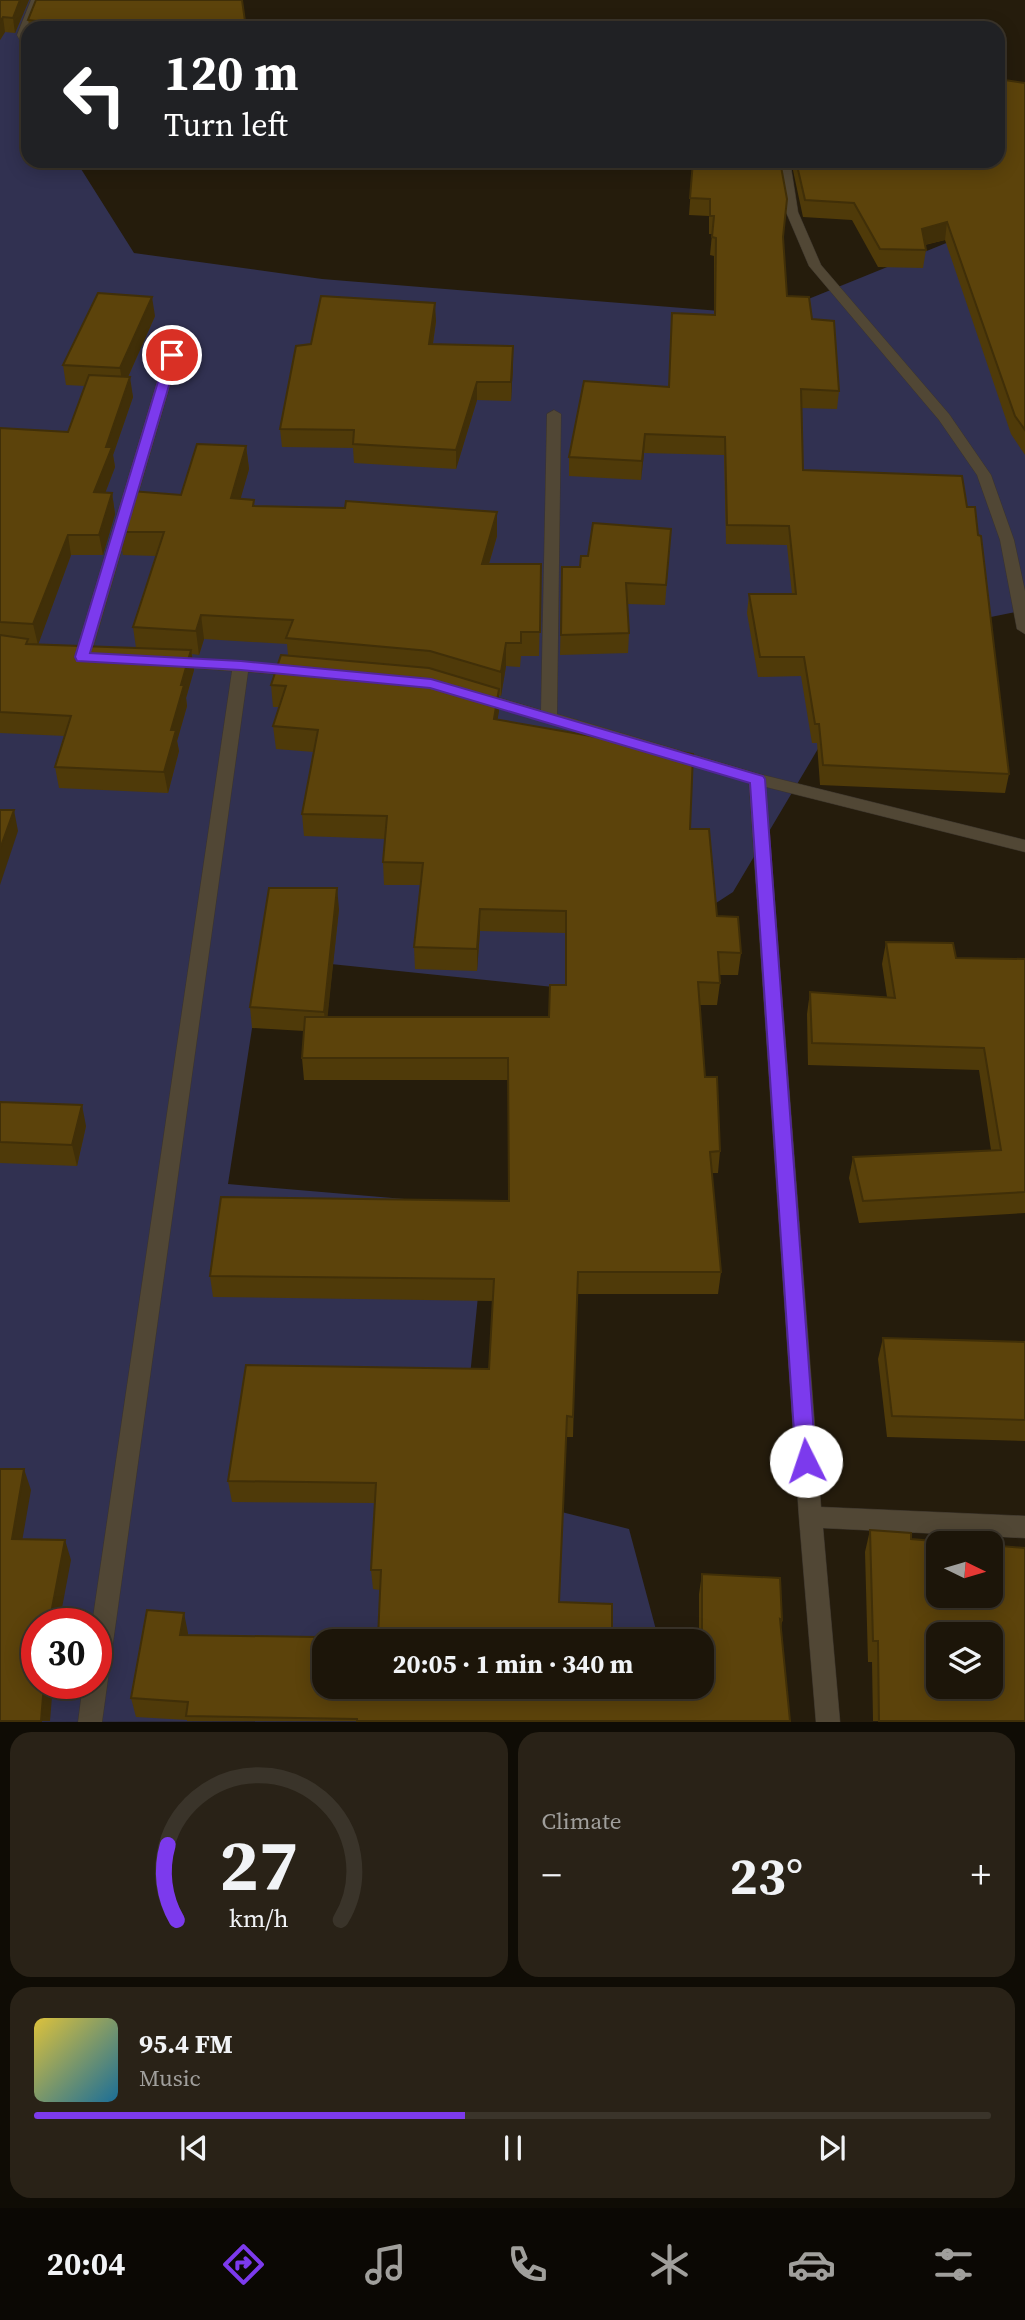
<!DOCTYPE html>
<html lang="en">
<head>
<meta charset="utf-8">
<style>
	:root { --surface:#1c1509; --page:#292217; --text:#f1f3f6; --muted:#a09f9c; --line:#3a342a; --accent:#7c3aed }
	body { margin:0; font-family:"Source Serif 4",serif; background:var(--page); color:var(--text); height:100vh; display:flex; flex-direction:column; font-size:26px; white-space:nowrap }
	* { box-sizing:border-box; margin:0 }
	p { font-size:23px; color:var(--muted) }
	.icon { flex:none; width:38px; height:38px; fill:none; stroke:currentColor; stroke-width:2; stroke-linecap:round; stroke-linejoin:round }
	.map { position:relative; height:1722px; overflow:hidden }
	.drawer { display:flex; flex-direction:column; gap:10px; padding:10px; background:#0f0c05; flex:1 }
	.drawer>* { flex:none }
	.banner { position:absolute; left:21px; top:21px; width:984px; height:147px; border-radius:21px; box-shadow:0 4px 18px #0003,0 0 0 2px var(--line); background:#202124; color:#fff; overflow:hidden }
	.needle { width:46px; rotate:95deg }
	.fabs { position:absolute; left:926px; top:1531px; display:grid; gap:14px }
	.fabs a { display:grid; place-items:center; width:77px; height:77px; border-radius:14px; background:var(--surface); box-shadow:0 4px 18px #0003,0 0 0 2px var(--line); font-size:35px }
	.speed { position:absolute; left:21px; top:1608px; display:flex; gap:14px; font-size:35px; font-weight:700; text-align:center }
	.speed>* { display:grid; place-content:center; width:91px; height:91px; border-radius:50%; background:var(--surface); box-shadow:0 4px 18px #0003,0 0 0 2px var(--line); line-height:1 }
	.speed .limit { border:10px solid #d22; background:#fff; color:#111 }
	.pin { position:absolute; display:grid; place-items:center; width:60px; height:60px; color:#fff; margin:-30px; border:4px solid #fff; border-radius:50%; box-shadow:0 2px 7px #0007 }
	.me { position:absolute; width:77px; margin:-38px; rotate:356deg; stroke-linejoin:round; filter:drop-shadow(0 0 5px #0008) }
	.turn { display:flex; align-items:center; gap:24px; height:147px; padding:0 28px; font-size:32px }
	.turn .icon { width:91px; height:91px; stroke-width:2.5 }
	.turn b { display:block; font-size:49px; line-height:60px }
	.big { font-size:52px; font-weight:700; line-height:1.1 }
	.drawer .widget { flex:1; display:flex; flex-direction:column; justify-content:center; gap:10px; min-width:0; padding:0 24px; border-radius:21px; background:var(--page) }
	.drawer .dial { align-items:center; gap:0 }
	.dial svg { height:182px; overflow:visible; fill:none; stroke:var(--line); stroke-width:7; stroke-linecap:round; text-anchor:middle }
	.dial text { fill:var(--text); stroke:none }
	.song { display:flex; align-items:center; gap:21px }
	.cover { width:84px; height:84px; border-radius:10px; background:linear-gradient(135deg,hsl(50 70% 55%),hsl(200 70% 35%)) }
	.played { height:7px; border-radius:4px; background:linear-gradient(90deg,var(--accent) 45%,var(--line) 45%) }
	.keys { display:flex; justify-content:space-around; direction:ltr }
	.heat { display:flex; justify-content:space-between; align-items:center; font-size:38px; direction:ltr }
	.drawer .tiles { flex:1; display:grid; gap:10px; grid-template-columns:1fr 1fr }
	.widget:last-child { grid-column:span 2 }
	.trip { position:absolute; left:312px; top:1629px; width:402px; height:70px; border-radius:21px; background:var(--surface); box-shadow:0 4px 18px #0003,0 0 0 2px var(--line); font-weight:700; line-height:70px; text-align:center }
	.dock { display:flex; height:112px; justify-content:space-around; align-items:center; background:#0b0804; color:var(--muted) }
	.dock .icon { width:49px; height:49px }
	.dock .selected { color:var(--accent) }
	.dock b { font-size:32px; color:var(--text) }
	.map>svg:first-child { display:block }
	.green { fill:#313151; fill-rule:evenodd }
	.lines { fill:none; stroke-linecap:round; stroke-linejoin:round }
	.street-casing { stroke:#3b342c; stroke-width:1 }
	.street { fill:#514735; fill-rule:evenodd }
	.wall { fill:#4f3a09 }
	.shaded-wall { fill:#402f08 }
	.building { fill:#5c430b; stroke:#402f08; stroke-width:2; fill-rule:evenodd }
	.route { fill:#7c3aed; stroke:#51269a; stroke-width:2 }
</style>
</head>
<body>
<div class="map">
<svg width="1025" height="1722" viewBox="0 0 1025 1722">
	<rect width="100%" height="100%" fill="#251c0c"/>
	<path class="green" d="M 0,0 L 47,0 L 48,28 L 28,28 L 28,161 L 76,161 L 134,253 L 322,279 L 769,315 L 971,233 L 1025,218 L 1025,610 L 976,620 L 844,705 L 733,892 L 582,990 L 263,957 L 228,1184 L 487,1206 L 459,1486 L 629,1529 L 659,1641 L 324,1642 L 324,1687 L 680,1721 L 0,1722 ZM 37,1624 L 96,1624 L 96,1684 L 37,1684 Z"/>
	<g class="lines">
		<g class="street-casing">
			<path id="street" d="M 31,0 L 41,0 L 28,28 L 28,49 L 24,48 L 17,35 Z
				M 778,161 L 790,161 L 798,212 L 821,265 L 949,414 L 991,475 L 1014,540 L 1025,591 L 1025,634 L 1017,629 L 1000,540 L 977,475 L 939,420 L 809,266 L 786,212 Z
				M 172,351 L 179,355 L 90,658 L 88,662 L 76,662 L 74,658 L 165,355 Z
				M 554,410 L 561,414 L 557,714 L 759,774 L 1025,840 L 1025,852 L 766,787 L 821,1507 L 1025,1516 L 1025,1538 L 823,1528 L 840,1722 L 816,1722 L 799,1517 L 749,782 L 470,700 L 468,696 L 476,691 L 541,710 L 547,414 Z
				M 171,657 L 300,666 L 308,671 L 300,676 L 248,672 L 102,1722 L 78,1722 L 83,1684 L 96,1684 L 96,1624 L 92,1624 L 232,671 L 165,666 L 163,662 L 165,658 Z"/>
		</g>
		<use href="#street" class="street"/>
	</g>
	<path class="wall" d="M 0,0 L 29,0 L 15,33 L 5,32 L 0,40 Z
		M 28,20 L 246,28 L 30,28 Z
		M 1025,83 L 1025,455 L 1011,434 L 945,240 L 925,245 L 926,250 L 923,268 L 878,267 L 852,220 L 803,217 L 791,161 L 998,161 Z
		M 693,161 L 783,237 L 787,296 L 812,319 L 839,391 L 837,409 L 802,408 L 803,470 L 967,507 L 978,535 L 1009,774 L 1005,793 L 820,785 L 817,743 L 812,743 L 801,676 L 758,677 L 747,613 L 749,594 L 792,594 L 787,545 L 726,544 L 724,455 L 644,453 L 641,480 L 569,476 L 569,457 L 668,387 L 714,314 L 714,256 L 710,255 L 712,234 L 709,234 L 709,216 L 689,215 Z
		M 155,316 L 128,377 L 133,397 L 113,455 L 115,467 L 105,493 L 112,493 L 115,514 L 103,555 L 71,555 L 38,644 L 136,648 L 133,627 L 156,556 L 123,555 L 119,532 L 181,495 L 246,446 L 249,469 L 240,499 L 255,506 L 497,512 L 497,536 L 489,564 L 541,564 L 539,656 L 521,656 L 520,667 L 506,666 L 501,696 L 499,695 L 499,711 L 497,719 L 690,829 L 717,916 L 741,953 L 738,975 L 719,975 L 720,983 L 717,1005 L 700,1005 L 705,1077 L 720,1151 L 718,1173 L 712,1173 L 721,1272 L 718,1294 L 577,1294 L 573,1437 L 566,1437 L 559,1602 L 324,1687 L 699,1640 L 699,1594 L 702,1574 L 782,1620 L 781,1629 L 790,1721 L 187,1721 L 187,1720 L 136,1717 L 131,1698 L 188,1633 L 188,1635 L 378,1638 L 380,1590 L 373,1589 L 371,1570 L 375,1503 L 232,1502 L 228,1481 L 489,1369 L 493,1301 L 213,1297 L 210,1276 L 508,1201 L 508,1080 L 304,1080 L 302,1058 L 304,1031 L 252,1028 L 250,1007 L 339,909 L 327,1017 L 549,1017 L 566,985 L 566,933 L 480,931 L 477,971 L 415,969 L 414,947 L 420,885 L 384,885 L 383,862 L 385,839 L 304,836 L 302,814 L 314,752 L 276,749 L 273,726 L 279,707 L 273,707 L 271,685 L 288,655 L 287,644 L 204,639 L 199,655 L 192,654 L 194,670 L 186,698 L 187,706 L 177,741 L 179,751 L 168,793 L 59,788 L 55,767 L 65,736 L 0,733 L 0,428 L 68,432 L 85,386 L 66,385 L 63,365 Z
		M 436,321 L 433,344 L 513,364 L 511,401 L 477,400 L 456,469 L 354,463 L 353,448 L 282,447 L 280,429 L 311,344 Z
		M 671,529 L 665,605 L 627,604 L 629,633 L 628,653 L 560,655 L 562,567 L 580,567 L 588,556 Z
		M 886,942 L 956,958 L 1025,959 L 1025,1213 L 859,1223 L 849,1178 L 853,1157 L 991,1150 L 979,1070 L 808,1065 L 807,1014 L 810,992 L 887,997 L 882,964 Z
		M 0,1102 L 86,1126 L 77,1166 L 0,1163 Z
		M 883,1338 L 1025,1420 L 1025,1441 L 887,1437 L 878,1359 Z
		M 870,1530 L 911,1539 L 1025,1721 L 873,1721 L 872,1662 L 868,1662 L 865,1552 Z"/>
	<path class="shaded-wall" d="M 20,0 L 29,0 L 15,33 L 13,18 Z
		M 3,17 L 5,32 L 0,40 L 0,22 Z
		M 947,222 L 945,240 L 919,246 L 922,229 Z
		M 152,297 L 155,316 L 123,388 L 120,368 Z
		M 435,303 L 436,321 L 430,363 L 429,344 Z
		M 513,346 L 513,364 L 511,401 L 511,382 Z
		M 130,377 L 133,397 L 113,455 L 115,467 L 98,512 L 94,492 L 106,447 Z
		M 477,382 L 477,400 L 456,469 L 456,450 Z
		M 645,434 L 644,453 L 641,480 L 642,461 Z
		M 246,446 L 249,469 L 234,522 L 231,498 Z
		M 112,493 L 115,514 L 103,555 L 99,535 Z
		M 497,512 L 497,536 L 482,587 L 482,564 Z
		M 68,535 L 71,555 L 38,645 L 33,624 Z
		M 201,615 L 204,639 L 199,655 L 196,631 Z
		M 506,643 L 506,666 L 501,696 L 501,672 Z
		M 191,650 L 194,670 L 186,698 L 187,706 L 177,741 L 179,751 L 168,793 L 164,772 L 171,730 L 181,685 Z
		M 499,689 L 499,711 L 494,741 L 494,719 Z
		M 14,810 L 18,831 L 0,885 L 0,849 Z
		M 337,888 L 339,909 L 326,1032 L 324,1012 Z
		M 480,909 L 480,931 L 477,971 L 477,949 Z
		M 82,1105 L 86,1126 L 77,1166 L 72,1145 Z
		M 24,1469 L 31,1490 L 19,1559 L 12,1539 Z
		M 65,1540 L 71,1560 L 59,1624 L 49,1624 Z
		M 184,1613 L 188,1633 L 185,1654 L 180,1635 Z
		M 44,1684 L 53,1684 L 50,1721 L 41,1721 Z"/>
	<path class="building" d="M 0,0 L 20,0 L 13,18 L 3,17 L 0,22 Z
		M 36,0 L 242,0 L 246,28 L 103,28 L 28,20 Z
		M 998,79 L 1025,83 L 1025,430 L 1015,416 L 947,222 L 922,229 L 926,250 L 880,249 L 854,203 L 805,200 L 796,161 L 998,161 Z
		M 693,161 L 780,161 L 787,199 L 783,237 L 787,296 L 809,297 L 812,319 L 834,321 L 839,391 L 801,389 L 803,470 L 962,476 L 967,507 L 975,507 L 978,535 L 981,536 L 1009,774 L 823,765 L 819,724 L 815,724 L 804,657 L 760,657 L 749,594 L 796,594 L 789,526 L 727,525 L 725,437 L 645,434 L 642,461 L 569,457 L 584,381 L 669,387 L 672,313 L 715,315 L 716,238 L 712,237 L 714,216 L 710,216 L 710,199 L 690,198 Z
		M 98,293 L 152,297 L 120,368 L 63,365 Z
		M 321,296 L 435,303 L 429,344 L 513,346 L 511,382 L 477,382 L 456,450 L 353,444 L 354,430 L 280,429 L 296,346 L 311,344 Z
		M 89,375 L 130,377 L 106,447 L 112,447 L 94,492 L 112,493 L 99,535 L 68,535 L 33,624 L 0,622 L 0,428 L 68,432 Z
		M 197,444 L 246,446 L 231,498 L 254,500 L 253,506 L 345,508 L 346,501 L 497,512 L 482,564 L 541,564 L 540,632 L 521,632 L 521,643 L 506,643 L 501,672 L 430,651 L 286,638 L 293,620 L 201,615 L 196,631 L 133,627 L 164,532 L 119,532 L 131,491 L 181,495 Z
		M 593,523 L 671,529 L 666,585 L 626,583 L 629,633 L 561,635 L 562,567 L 580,567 L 581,556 L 588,556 Z
		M 0,635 L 28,639 L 26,644 L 191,650 L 181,685 L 184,685 L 171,730 L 176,730 L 164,772 L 55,767 L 71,716 L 0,712 Z
		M 281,655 L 429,668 L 499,689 L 494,719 L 693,754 L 690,829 L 709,829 L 717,916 L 738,917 L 741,953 L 718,952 L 720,983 L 698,982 L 705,1077 L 717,1077 L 720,1151 L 710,1152 L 721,1272 L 578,1272 L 573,1417 L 567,1416 L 559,1602 L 612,1604 L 612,1642 L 324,1642 L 324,1687 L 702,1687 L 702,1642 L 671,1642 L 702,1640 L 702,1574 L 780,1578 L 782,1620 L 780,1619 L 790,1721 L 357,1721 L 357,1719 L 186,1716 L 188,1702 L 131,1698 L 147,1610 L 184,1613 L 180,1635 L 378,1638 L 381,1570 L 371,1570 L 376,1483 L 228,1481 L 246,1365 L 489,1369 L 494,1279 L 210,1276 L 221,1197 L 509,1201 L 508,1058 L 302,1058 L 305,1017 L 549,1017 L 550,985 L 566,985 L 566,911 L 480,909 L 477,949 L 414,947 L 423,863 L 383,862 L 387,816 L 302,814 L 318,730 L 273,726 L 286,686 L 271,685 Z
		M 0,810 L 14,810 L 0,849 Z
		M 269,888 L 337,888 L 324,1012 L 250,1007 Z
		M 886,942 L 953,943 L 956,958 L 1025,959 L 1025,1192 L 863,1201 L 853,1157 L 1001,1150 L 984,1048 L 812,1043 L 810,992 L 895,998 Z
		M 0,1102 L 82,1105 L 72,1145 L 0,1142 Z
		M 883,1338 L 1025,1342 L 1025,1420 L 892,1416 Z
		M 0,1469 L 24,1469 L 12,1539 L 65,1540 L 49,1624 L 37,1624 L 37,1684 L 44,1684 L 41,1721 L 0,1721 Z
		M 870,1530 L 911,1533 L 911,1539 L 969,1544 L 938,1544 L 938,1596 L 990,1596 L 990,1545 L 1025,1548 L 1025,1721 L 879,1721 L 878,1641 L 873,1641 ZM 938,1634 L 990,1634 L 990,1687 L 938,1687 Z"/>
	<path class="route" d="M 172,351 L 178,355 L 90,653 L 241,661 L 431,679 L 763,776 L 765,779 L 816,1461 L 813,1468 L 806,1471 L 799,1468 L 796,1461 L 750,783 L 430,688 L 241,670 L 77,661 L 75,657 L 166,355 Z"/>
</svg>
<div class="fabs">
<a><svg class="needle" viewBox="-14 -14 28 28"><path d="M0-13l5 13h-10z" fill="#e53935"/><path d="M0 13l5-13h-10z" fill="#a09f9c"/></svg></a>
<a><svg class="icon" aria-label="layers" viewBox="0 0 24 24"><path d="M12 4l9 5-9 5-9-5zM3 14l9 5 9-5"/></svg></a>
</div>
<div class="speed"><div class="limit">30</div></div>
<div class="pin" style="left:172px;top:355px;background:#d93025"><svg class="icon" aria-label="arrive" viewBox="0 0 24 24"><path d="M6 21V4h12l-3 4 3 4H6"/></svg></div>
<svg class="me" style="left:806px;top:1461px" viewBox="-20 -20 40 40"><circle r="19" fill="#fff"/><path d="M0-13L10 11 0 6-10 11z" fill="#7c3aed"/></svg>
<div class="trip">20:05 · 1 min · 340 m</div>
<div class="banner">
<div class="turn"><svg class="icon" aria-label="left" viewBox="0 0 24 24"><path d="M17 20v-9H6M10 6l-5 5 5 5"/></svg><div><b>120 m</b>Turn left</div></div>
</div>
</div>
<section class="drawer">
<div class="tiles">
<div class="widget dial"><svg viewBox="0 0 100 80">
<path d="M14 69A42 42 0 1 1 86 69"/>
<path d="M14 69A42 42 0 0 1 10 36" stroke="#7c3aed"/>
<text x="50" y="56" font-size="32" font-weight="700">27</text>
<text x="50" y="72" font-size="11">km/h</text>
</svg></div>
<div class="widget"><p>Climate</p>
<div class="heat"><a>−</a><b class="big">23°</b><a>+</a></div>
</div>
<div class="widget">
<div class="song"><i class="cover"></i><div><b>95.4 FM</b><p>Music</p></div></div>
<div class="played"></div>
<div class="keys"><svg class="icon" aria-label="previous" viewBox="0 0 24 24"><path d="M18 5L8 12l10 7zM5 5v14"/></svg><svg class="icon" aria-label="pause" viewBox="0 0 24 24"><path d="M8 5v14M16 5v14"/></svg><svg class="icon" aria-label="next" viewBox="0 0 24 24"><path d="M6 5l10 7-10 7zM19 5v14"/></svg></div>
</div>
</div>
</section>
<nav class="dock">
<b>20:04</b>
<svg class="icon selected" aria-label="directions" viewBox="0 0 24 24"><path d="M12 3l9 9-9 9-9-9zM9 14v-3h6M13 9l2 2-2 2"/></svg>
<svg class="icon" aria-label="music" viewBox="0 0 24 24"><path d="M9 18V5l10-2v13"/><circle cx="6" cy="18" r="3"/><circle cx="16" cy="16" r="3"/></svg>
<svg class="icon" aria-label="phone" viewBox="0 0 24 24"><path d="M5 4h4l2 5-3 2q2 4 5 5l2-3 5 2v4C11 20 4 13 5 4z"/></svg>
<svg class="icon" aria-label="climate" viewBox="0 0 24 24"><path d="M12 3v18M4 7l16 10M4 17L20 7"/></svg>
<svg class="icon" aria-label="car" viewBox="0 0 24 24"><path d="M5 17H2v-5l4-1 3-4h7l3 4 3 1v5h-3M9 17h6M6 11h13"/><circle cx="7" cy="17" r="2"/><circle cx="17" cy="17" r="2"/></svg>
<svg class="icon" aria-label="filters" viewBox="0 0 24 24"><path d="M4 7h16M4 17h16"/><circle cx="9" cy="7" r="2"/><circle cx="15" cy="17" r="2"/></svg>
</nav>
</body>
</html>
